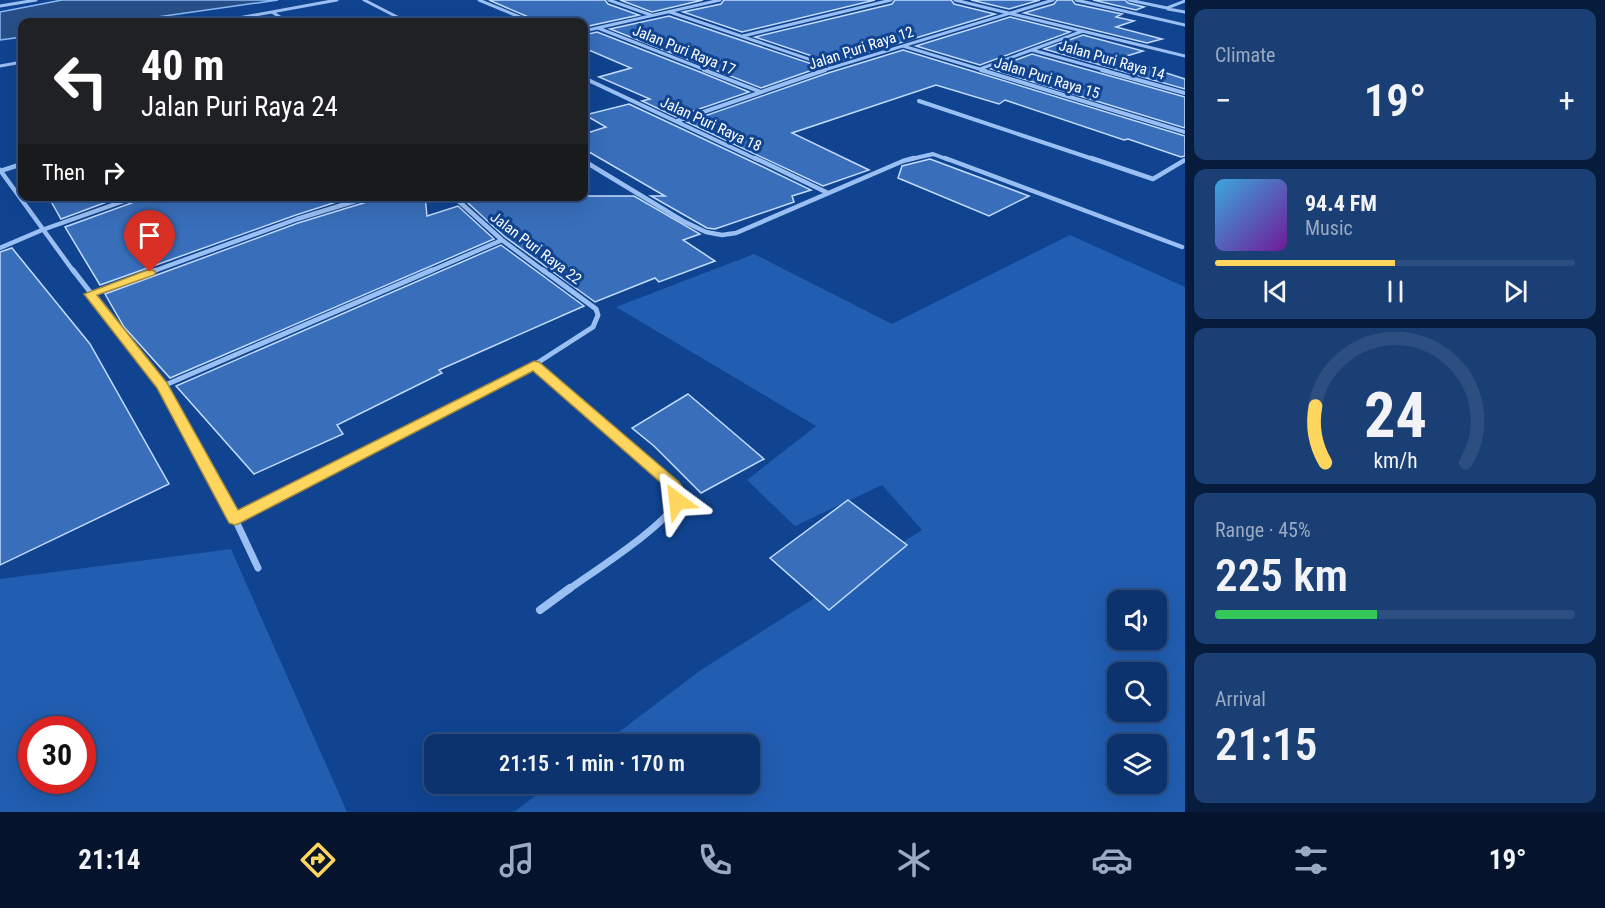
<!DOCTYPE html>
<html lang="en">
<head>
<meta charset="utf-8">
<style>
	:root { --surface:#0c336d; --page:#1a3f75; --text:#f1f3f6; --muted:#9aaac2; --line:#2c4e80; --accent:#ffd65d }
	body { margin:0; font-family:"Roboto Condensed",sans-serif; background:var(--page); color:var(--text); height:100vh; display:flex; flex-direction:column; font-size:22px; white-space:nowrap }
	* { box-sizing:border-box; margin:0 }
	p { font-size:20px; color:var(--muted) }
	.icon { flex:none; width:33px; height:33px; fill:none; stroke:currentColor; stroke-width:2; stroke-linecap:round; stroke-linejoin:round }
	.map { position:relative; flex:1; overflow:hidden }
	.sheet { display:flex; flex-direction:column; gap:9px; padding:9px; background:#071c3c; width:420px }
	.sheet>* { flex:none }
	.top-card { position:absolute; left:18px; top:18px; width:570px; height:183px; border-radius:12px; box-shadow:0 6px 24px #0002,0 0 0 2px var(--line); background:#202124; color:#fff; overflow:hidden }
	.tools { position:absolute; left:1107px; top:590px; display:grid; gap:12px }
	.tools a { display:grid; place-items:center; width:60px; height:60px; border-radius:12px; background:var(--surface); box-shadow:0 6px 24px #0002,0 0 0 2px var(--line); font-size:30px }
	.speed { position:absolute; left:18px; top:716px; display:flex; gap:12px; font-size:30px; font-weight:700; text-align:center }
	.speed>* { display:grid; place-content:center; width:78px; height:78px; border-radius:50%; background:var(--surface); box-shadow:0 6px 24px #0002,0 0 0 2px var(--line); line-height:1 }
	.speed .limit { border:9px solid #d22; background:#fff; color:#111 }
	.pin { position:absolute; display:grid; place-items:center; width:51px; height:51px; color:#fff; margin:-62px -26px; border-radius:50% 50% 50% 0; rotate:-45deg; box-shadow:0 0 6px #0007 }
	.pin .icon { rotate:45deg }
	.me { position:absolute; width:66px; margin:-33px; rotate:330deg; stroke-linejoin:round; filter:drop-shadow(0 0 4px #0008) }
	.turn { display:flex; align-items:center; gap:21px; height:126px; padding:0 24px; font-size:27px }
	.turn .icon { width:78px; height:78px; stroke-width:2.5 }
	.turn b { display:block; font-size:42px; line-height:51px }
	.then { display:flex; align-items:center; height:57px; padding:0 24px; background:#0003; gap:12px; font-size:22px }
	.big { font-size:45px; font-weight:600; line-height:1.1 }
	.sheet .tile { flex:1; display:flex; flex-direction:column; justify-content:center; gap:9px; min-width:0; padding:0 21px; border-radius:12px; background:var(--page) }
	.sheet .dial { align-items:center; gap:0 }
	.dial svg { height:156px; overflow:visible; fill:none; stroke:var(--line); stroke-width:7; stroke-linecap:round; text-anchor:middle }
	.dial text { fill:var(--text); stroke:none }
	.song { display:flex; align-items:center; gap:18px }
	.cover { width:72px; height:72px; border-radius:9px; background:linear-gradient(135deg,hsl(200 70% 55%),hsl(280 70% 35%)) }
	.played { height:6px; border-radius:3px; background:linear-gradient(90deg,var(--accent) 50%,var(--line) 50%) }
	.keys { display:flex; justify-content:space-around; direction:ltr }
	.heat { display:flex; justify-content:space-between; align-items:center; font-size:33px; direction:ltr }
	.charge { height:9px; border-radius:4px; background:linear-gradient(90deg,#34c759 45%,var(--line) 0) }
	.trip { position:absolute; left:424px; top:734px; width:336px; height:60px; border-radius:12px; background:var(--surface); box-shadow:0 6px 24px #0002,0 0 0 2px var(--line); font-weight:600; line-height:60px; text-align:center }
	.tabs { display:flex; height:96px; justify-content:space-around; align-items:center; background:#05142c; color:var(--muted) }
	.tabs .icon { width:42px; height:42px }
	.tabs .current { color:var(--accent) }
	.tabs b { font-size:27px; color:var(--text) }
	main { display:flex; flex:1; min-height:0 }
	.map>svg:first-child { display:block }
	.green { fill:#215db1; fill-rule:evenodd }
	.water { fill:#284f88; stroke:#8cbaf7; stroke-width:1.5 }
	.building { fill:#386eba; stroke:#c2dbfe; stroke-width:1.5 }
	.lines { fill:none; stroke-linecap:round; stroke-linejoin:round }
	.street-far5 { stroke:#9abff3; stroke-width:3 }
	.street-far4 { stroke:#9abff3; stroke-width:4 }
	.street-far3 { stroke:#9abff3; stroke-width:4.5 }
	.street-far2 { stroke:#9abff3; stroke-width:5 }
	.street-far1 { stroke:#9abff3; stroke-width:7 }
	.street { stroke:#9abff3; stroke-width:8 }
	.route { fill:#ffd65d; stroke:#a68b3c; stroke-width:1.5 }
	.labels { text-anchor:middle; stroke-width:6; stroke-linejoin:round; paint-order:stroke }
	.far-street-label { font-size:15px; fill:#fff; stroke:#104491 }
</style>
</head>
<body>
<main>
<div class="map">
<svg width="1185" height="812" viewBox="0 0 1185 812">
	<rect width="100%" height="100%" fill="#104491"/>
	<path class="green" d="M 1070,235 L 1185,287 L 1185,812 L 514,812 L 552,783 L 750,783 L 750,744 L 603,744 L 701,670 L 922,530 L 882,485 L 795,526 L 747,480 L 816,426 L 616,307 L 754,254 L 892,324 ZM 1118,600 L 1156,600 L 1156,639 L 1118,639 ZM 1118,672 L 1156,672 L 1156,711 L 1118,711 ZM 1118,744 L 1156,744 L 1156,783 L 1118,783 Z
		M 231,549 L 347,812 L 0,812 L 0,579 ZM 32,729 L 82,729 L 82,780 L 32,780 Z"/>
	<path class="water" d="M 62,0 L 278,0 L 122,22 L 22,22 L 22,37 L 0,40 L 0,12 Z"/>
	<path class="building" d="M 489,0 L 605,0 L 608,4 L 639,15 L 584,27 L 584,22 L 536,22 L 533,19 Z
		M 620,0 L 703,0 L 652,12 Z
		M 724,0 L 875,0 L 742,32 L 683,12 L 721,4 Z
		M 895,0 L 951,0 L 954,4 L 995,14 L 833,63 L 755,37 L 892,4 Z
		M 971,0 L 1040,0 L 1009,9 Z
		M 1057,0 L 1072,0 L 1075,4 L 1122,14 L 1116,17 L 1134,21 L 1116,27 L 1162,39 L 1147,43 L 1024,13 L 1054,4 Z
		M 1093,0 L 1125,0 L 1128,3 L 1144,7 L 1136,10 Z
		M 669,16 L 821,67 L 761,88 L 610,29 Z
		M 1010,17 L 1070,32 L 980,65 L 916,46 Z
		M 597,32 L 700,72 L 749,92 L 676,117 L 642,101 L 650,99 L 599,77 L 631,68 L 584,48 L 584,35 Z
		M 1083,35 L 1143,51 L 1120,58 L 1185,79 L 1185,89 L 1044,49 Z
		M 903,50 L 1185,136 L 1185,156 L 1181,157 L 1128,139 L 1124,140 L 1005,100 L 999,104 L 936,85 L 792,133 L 869,170 L 823,186 L 687,122 L 828,73 Z
		M 1032,54 L 1185,97 L 1185,128 L 991,69 Z
		M 629,104 L 757,164 L 811,190 L 792,196 L 794,202 L 715,229 L 707,228 L 651,196 L 665,196 L 584,149 L 584,134 L 606,127 L 585,115 Z
		M 930,159 L 1029,196 L 989,216 L 898,178 L 902,166 Z
		M 48,196 L 123,196 L 61,219 Z
		M 142,196 L 355,196 L 296,215 L 100,285 L 65,227 L 140,200 Z
		M 376,196 L 425,196 L 427,216 L 458,206 L 494,239 L 170,378 L 124,327 L 105,294 L 298,223 L 373,200 Z
		M 492,196 L 634,196 L 700,234 L 683,240 L 715,261 L 659,282 L 655,278 L 595,302 L 505,237 L 468,203 Z
		M 501,245 L 584,306 L 439,370 L 442,373 L 337,425 L 343,434 L 254,474 L 176,386 Z
		M 12,248 L 90,344 L 169,484 L 0,565 L 0,252 Z
		M 688,394 L 764,459 L 701,493 L 654,446 L 632,428 Z
		M 848,500 L 907,545 L 829,610 L 770,558 Z"/>
	<g class="lines">
		<path class="street-far5" d="M 364,0 L 407,22
			M 479,0 L 532,22
			M 609,0 L 651,15
			M 955,0 L 1185,56
			M 1076,0 L 1185,25
			M 1129,0 L 1167,8 L 1185,1
			M 0,6 L 36,0
			M 1168,9 L 1185,12
			M 272,12 L 288,22
			M 670,12 L 832,67
			M 217,22 L 337,0
			M 598,28 L 708,71
			M 584,31 L 720,0
			M 743,36 L 891,0
			M 903,46 L 986,71
			M 1032,50 L 1108,71
			M 0,66 L 22,62
			M 980,69 L 1083,31
			M 821,71 L 1053,0"/>
		<path class="street-far4" d="M 704,70 L 761,92
			M 981,70 L 1185,132
			M 1102,70 L 1185,93
			M 584,78 L 758,160
			M 919,101 L 1096,160
			M 677,121 L 825,70
			M 907,160 L 933,154 L 949,160"/>
		<path class="street-far3" d="M 755,158 L 828,193
			M 945,158 L 1182,247
			M 1091,158 L 1153,179 L 1185,160
			M 584,161 L 683,221 L 706,232 L 722,235 L 736,233 L 903,161 L 914,158
			M 0,170 L 74,272
			M 0,171 L 22,164
			M 453,196 L 502,240 L 545,272
			M 0,248 L 42,230 L 138,196
			M 151,272 L 297,219 L 372,196
			M 428,272 L 502,240"/>
		<path class="street-far2" d="M 73,270 L 163,386 L 177,412
			M 90,294 L 156,270
			M 534,365 L 589,412
			M 163,386 L 432,270
			M 442,412 L 534,365 L 593,327 L 598,315 L 596,309 L 543,270"/>
		<path class="street-far1" d="M 177,411 L 235,519 L 258,568
			M 235,519 L 445,411
			M 568,590 C 591,573 667,525 676,502 C 679,496 677,490 673,485 L 587,411"/>
		<path class="street" d="M 540,610 L 570,588"/>
	</g>
	<path class="route" d="M 150,269 L 156,272 L 154,275 L 97,295 L 167,383 L 238,510 L 534,361 L 539,362 L 678,481 C 684,488 688,496 683,505 L 672,505 L 668,489 L 533,371 L 240,523 L 235,525 L 229,523 L 157,388 L 84,294 Z"/>
	<g class="labels">
		<g class="far-street-label">
			<text transform="translate(861 48) rotate(-18)" y="5">Jalan Puri Raya 12</text>
			<text transform="translate(684 50) rotate(22)" y="5">Jalan Puri Raya 17</text>
			<text transform="translate(1112 60) rotate(16)" y="5">Jalan Puri Raya 14</text>
			<text transform="translate(1047 78) rotate(17)" y="5">Jalan Puri Raya 15</text>
			<text transform="translate(711 124) rotate(25)" y="5">Jalan Puri Raya 18</text>
			<text transform="translate(536 248) rotate(37)" y="5">Jalan Puri Raya 22</text>
		</g>
	</g>
</svg>
<div class="tools">
<a><svg class="icon" aria-label="sound" viewBox="0 0 24 24"><path d="M4 9h4l5-4v14l-5-4H4zM17 9q2 3 0 6"/></svg></a>
<a><svg class="icon" aria-label="search" viewBox="0 0 24 24"><circle cx="10" cy="10" r="6"/><path d="M15 15l6 6"/></svg></a>
<a><svg class="icon" aria-label="layers" viewBox="0 0 24 24"><path d="M12 4l9 5-9 5-9-5zM3 14l9 5 9-5"/></svg></a>
</div>
<div class="speed"><div class="limit">30</div></div>
<div class="pin" style="left:150px;top:272px;background:#d93025"><svg class="icon" aria-label="arrive" viewBox="0 0 24 24"><path d="M6 21V4h12l-3 4 3 4H6"/></svg></div>
<svg class="me" style="left:677px;top:501px" viewBox="-20 -20 40 40"><path d="M0-17L14 15 0 8-14 15z" fill="#ffd65d" stroke="#fff" stroke-width="4"/></svg>
<div class="trip">21:15 · 1 min · 170 m</div>
<div class="top-card">
<div class="turn"><svg class="icon" aria-label="left" viewBox="0 0 24 24"><path d="M17 20v-9H6M10 6l-5 5 5 5"/></svg><div><b>40 m</b>Jalan Puri Raya 24</div></div>
<div class="then">Then<svg class="icon" aria-label="right" viewBox="0 0 24 24"><path d="M7 20v-9h11M14 6l5 5-5 5"/></svg></div>
</div>
</div>
<section class="sheet">
<div class="tile"><p>Climate</p>
<div class="heat"><a>−</a><b class="big">19°</b><a>+</a></div>
</div>
<div class="tile">
<div class="song"><i class="cover"></i><div><b>94.4 FM</b><p>Music</p></div></div>
<div class="played"></div>
<div class="keys"><svg class="icon" aria-label="previous" viewBox="0 0 24 24"><path d="M18 5L8 12l10 7zM5 5v14"/></svg><svg class="icon" aria-label="pause" viewBox="0 0 24 24"><path d="M8 5v14M16 5v14"/></svg><svg class="icon" aria-label="next" viewBox="0 0 24 24"><path d="M6 5l10 7-10 7zM19 5v14"/></svg></div>
</div>
<div class="tile dial"><svg viewBox="0 0 100 80">
<path d="M14 69A42 42 0 1 1 86 69"/>
<path d="M14 69A42 42 0 0 1 9 40" stroke="#ffd65d"/>
<text x="50" y="56" font-size="32" font-weight="700">24</text>
<text x="50" y="72" font-size="11">km/h</text>
</svg></div>
<div class="tile"><p>Range · 45%</p><b class="big">225 km</b><div class="charge"></div></div>
<div class="tile"><p>Arrival</p><b class="big">21:15</b></div>
</section>
</main>
<nav class="tabs">
<b>21:14</b>
<svg class="icon current" aria-label="directions" viewBox="0 0 24 24"><path d="M12 3l9 9-9 9-9-9zM9 14v-3h6M13 9l2 2-2 2"/></svg>
<svg class="icon" aria-label="music" viewBox="0 0 24 24"><path d="M9 18V5l10-2v13"/><circle cx="6" cy="18" r="3"/><circle cx="16" cy="16" r="3"/></svg>
<svg class="icon" aria-label="phone" viewBox="0 0 24 24"><path d="M5 4h4l2 5-3 2q2 4 5 5l2-3 5 2v4C11 20 4 13 5 4z"/></svg>
<svg class="icon" aria-label="climate" viewBox="0 0 24 24"><path d="M12 3v18M4 7l16 10M4 17L20 7"/></svg>
<svg class="icon" aria-label="car" viewBox="0 0 24 24"><path d="M5 17H2v-5l4-1 3-4h7l3 4 3 1v5h-3M9 17h6M6 11h13"/><circle cx="7" cy="17" r="2"/><circle cx="17" cy="17" r="2"/></svg>
<svg class="icon" aria-label="filters" viewBox="0 0 24 24"><path d="M4 7h16M4 17h16"/><circle cx="9" cy="7" r="2"/><circle cx="15" cy="17" r="2"/></svg>
<b>19°</b>
</nav>
</body>
</html>
